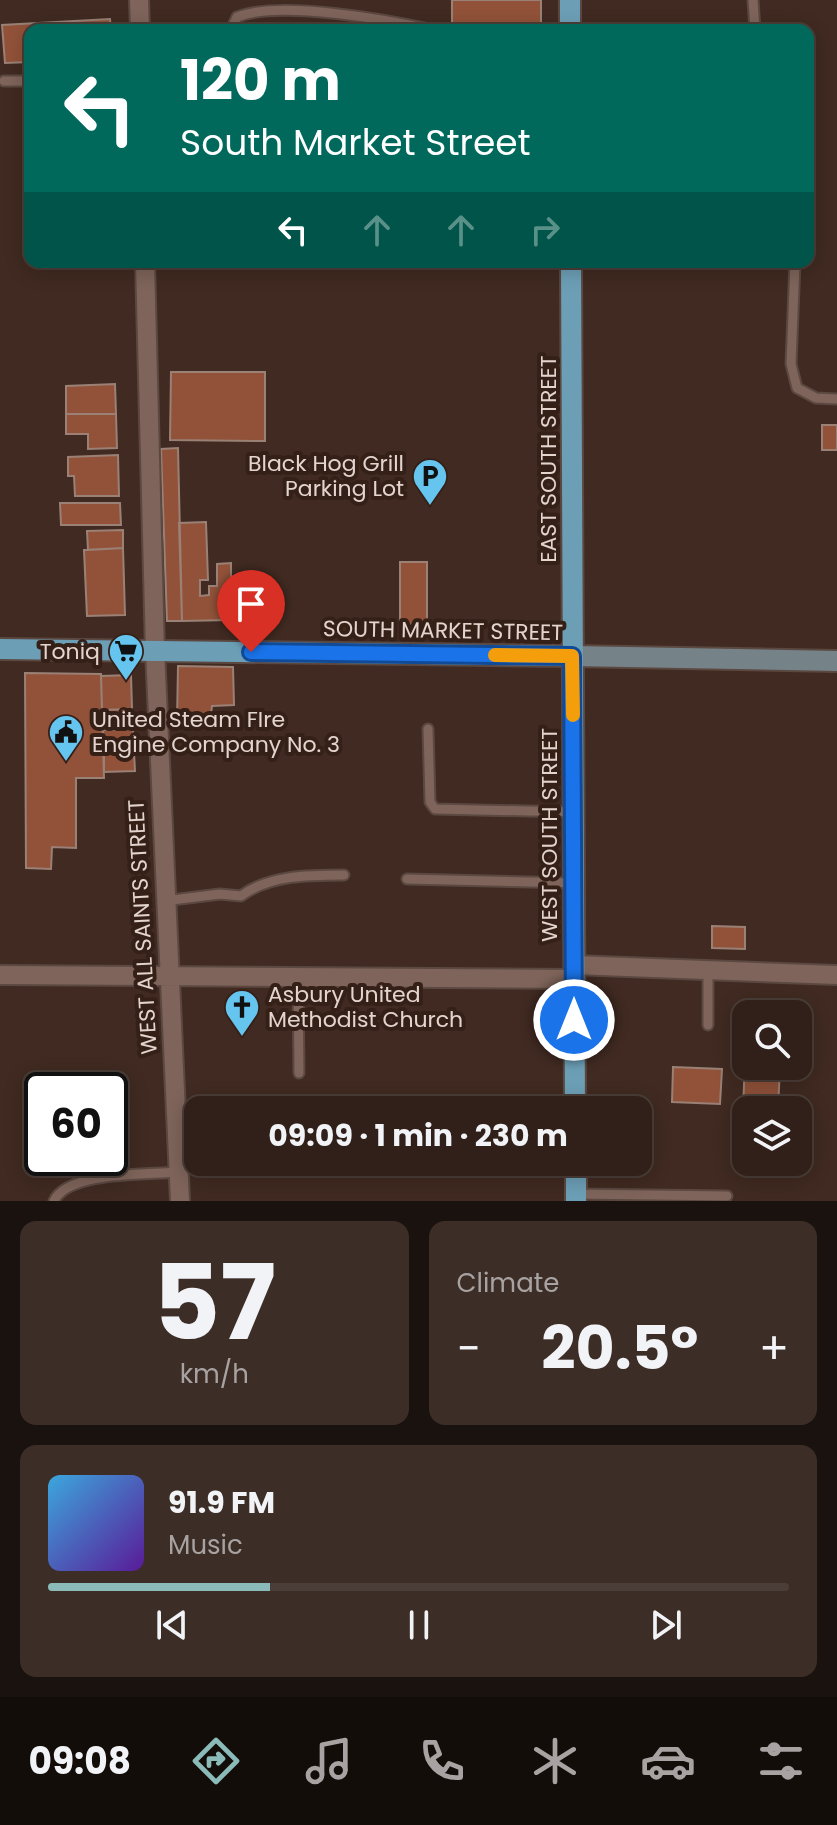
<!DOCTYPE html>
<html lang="en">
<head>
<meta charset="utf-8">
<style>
	:root { --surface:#302019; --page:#3c2d26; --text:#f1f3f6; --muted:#a8a3a2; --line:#4b3e38; --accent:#8bbbb9 }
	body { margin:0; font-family:Poppins,sans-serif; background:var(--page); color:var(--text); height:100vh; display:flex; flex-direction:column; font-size:30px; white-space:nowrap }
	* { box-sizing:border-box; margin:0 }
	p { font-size:26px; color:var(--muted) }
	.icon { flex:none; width:44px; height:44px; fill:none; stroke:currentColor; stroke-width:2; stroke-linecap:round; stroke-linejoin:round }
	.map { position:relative; height:1201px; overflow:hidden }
	.panel { display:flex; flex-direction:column; gap:20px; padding:20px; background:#1a120e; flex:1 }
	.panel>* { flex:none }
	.top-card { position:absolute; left:24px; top:24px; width:790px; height:244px; border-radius:16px; box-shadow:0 4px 20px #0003,0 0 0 2px var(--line); background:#00695c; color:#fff; overflow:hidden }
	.controls { position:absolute; left:732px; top:1000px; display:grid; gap:16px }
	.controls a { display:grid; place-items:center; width:80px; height:80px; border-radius:16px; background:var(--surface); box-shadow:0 4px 20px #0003,0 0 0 2px var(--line); font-size:40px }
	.speed { position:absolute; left:24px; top:1072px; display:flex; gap:16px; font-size:40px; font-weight:700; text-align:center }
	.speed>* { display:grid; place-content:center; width:104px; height:104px; border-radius:50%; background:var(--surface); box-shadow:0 4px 20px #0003,0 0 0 2px var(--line); line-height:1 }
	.speed .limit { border:4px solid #111; border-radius:12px; background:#fff; color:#111 }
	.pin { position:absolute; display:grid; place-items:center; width:68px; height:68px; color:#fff; margin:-82px -34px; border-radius:50% 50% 50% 0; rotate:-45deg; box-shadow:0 0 8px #0007 }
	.pin .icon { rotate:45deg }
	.me { position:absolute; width:88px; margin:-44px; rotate:0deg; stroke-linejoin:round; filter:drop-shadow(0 0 6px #0008) }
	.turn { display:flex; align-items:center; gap:28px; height:168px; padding:0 24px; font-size:36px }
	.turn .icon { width:104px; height:104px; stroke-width:2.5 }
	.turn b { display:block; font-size:56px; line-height:68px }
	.lanes { display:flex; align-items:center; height:76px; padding:0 24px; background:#0003; justify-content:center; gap:40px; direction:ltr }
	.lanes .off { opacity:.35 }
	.big { font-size:60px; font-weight:700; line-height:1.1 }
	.panel .tile { flex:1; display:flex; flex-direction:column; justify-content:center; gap:12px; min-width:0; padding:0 28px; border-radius:16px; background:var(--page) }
	.panel .dial { align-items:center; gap:0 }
	.dial b { font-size:104px; line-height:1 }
	.song { display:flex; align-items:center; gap:24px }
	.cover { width:96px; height:96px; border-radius:12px; background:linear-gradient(135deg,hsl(200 70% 55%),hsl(270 70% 35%)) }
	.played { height:8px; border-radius:4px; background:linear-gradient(90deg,var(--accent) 30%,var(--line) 30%) }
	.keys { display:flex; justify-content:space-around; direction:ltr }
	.heat { display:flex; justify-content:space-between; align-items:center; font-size:44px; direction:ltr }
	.panel .tiles { flex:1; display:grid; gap:20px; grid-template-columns:1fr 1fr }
	.tile:last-child { grid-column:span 2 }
	.trip { position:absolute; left:184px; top:1096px; width:468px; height:80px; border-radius:16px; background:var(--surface); box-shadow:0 4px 20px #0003,0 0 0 2px var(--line); font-weight:700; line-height:80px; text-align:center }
	.menu { display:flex; height:128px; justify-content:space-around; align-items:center; background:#130d0a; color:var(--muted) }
	.menu .icon { width:56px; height:56px }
	.menu .current { color:var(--accent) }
	.menu b { font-size:36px; color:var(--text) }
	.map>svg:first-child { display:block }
	.building { fill:#915239; stroke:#9a8075; stroke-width:2 }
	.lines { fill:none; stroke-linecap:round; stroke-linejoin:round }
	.service-casing { stroke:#5b4841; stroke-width:13 }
	.minor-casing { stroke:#5b4841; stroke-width:22 }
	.secondary-casing { stroke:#5b4841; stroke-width:24 }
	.primary-casing { stroke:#5b4841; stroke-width:24 }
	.service { stroke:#7e645a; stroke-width:9 }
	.minor { stroke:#7e645a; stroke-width:18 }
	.secondary { stroke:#758288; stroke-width:20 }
	.primary { stroke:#6c9fb6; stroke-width:20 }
	.route-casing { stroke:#114b97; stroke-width:20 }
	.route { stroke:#1a73e8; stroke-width:14 }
	.slow { stroke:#f59e0b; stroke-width:14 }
	.labels { text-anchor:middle; stroke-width:8; stroke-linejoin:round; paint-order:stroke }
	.street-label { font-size:22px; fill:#e3d4ce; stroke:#352018 }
	.poi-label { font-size:22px; fill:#e3d4ce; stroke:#352018; text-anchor:end }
</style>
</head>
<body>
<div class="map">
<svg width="837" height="1201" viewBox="0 0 837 1201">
	<rect width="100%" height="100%" fill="#402a21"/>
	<path class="building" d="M 452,0 L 541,0 L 541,23 L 452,24 Z
		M 110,19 L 111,30 L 30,30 L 30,62 L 5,63 L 2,25 Z
		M 171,372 L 265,372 L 265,441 L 170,440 Z
		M 115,384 L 116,414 L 66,414 L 66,386 Z
		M 66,414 L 116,414 L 117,448 L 88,449 L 88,434 L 66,434 Z
		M 822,425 L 837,425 L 837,450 L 822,450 Z
		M 178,448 L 182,621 L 167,621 L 161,449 Z
		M 118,455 L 119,496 L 75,496 L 74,476 L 68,476 L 68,457 Z
		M 60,503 L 120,503 L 121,525 L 61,525 Z
		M 206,522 L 208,580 L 200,580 L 200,596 L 209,595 L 209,586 L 217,586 L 217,564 L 231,563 L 231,620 L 182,621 L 179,523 Z
		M 123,530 L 123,548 L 88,550 L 87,531 Z
		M 123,548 L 125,615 L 87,616 L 84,550 Z
		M 400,562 L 427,562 L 427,625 L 400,624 Z
		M 178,666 L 233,667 L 234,705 L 212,706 L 210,722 L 177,722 Z
		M 25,673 L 101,674 L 104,778 L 76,778 L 76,848 L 52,847 L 51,869 L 26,868 Z
		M 131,675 L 132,709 L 102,710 L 101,676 Z
		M 132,709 L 133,729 L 103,730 L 102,710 Z
		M 133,729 L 134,752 L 104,754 L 103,730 Z
		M 134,752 L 135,771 L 104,772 L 104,754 Z
		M 712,926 L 745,927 L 745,949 L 712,948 Z
		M 745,1061 L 746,1066 L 780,1066 L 778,1110 L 743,1109 Z
		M 673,1067 L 722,1069 L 720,1104 L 672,1102 Z"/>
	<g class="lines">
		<g class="service-casing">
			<path id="service" d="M 753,0 L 755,30
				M 231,30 L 237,17 C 280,0 388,20 434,30
				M 4,81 L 30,81
				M 795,262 L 791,364 L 797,388 L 816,398 L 837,399
				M 428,729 L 430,802 L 435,809 L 573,812
				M 407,879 L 574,883
				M 164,901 L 220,894 L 241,896 C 269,875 309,875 344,875
				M 708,968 L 708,1025
				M 298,977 L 299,1073
				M 576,1194 L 727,1196
				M 54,1201 C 68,1171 147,1175 178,1172"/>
		</g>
		<g class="minor-casing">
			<path id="minor" d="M 139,0 L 140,30
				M 145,262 L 155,651 L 180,1201
				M 574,965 L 837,975
				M 0,975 L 574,979"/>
		</g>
		<g class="secondary-casing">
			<path id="secondary" d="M 572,656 L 837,661"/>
		</g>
		<g class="primary-casing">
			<path id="primary" d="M 570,0 L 570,30
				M 571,262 L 575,1110
				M 0,649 L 572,656
				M 576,1162 L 576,1201"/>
		</g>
		<use href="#service" class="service"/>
		<use href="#minor" class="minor"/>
		<use href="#secondary" class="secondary"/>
		<use href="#primary" class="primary"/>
	</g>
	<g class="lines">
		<g class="route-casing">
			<path id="route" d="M 251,652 L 572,656 L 574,1020"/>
		</g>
		<use href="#route" class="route"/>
		<path class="slow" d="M 495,655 L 572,656 L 573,715"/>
	</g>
	<defs>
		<g id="parking-pin" transform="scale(1.8)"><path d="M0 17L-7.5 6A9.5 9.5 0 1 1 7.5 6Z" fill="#65c5ef" stroke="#352018"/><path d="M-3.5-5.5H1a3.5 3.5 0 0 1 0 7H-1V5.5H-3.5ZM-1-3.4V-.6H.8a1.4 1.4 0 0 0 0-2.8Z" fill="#111"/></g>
		<g id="supermarket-pin" transform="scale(1.8)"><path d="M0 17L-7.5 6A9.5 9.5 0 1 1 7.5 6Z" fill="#65c5ef" stroke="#352018"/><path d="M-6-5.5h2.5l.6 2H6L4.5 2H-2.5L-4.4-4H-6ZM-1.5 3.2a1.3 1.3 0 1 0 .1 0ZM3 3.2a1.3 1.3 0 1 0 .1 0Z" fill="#111"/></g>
		<g id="civic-pin" transform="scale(1.8)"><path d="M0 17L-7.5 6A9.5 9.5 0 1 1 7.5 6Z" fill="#65c5ef" stroke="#352018"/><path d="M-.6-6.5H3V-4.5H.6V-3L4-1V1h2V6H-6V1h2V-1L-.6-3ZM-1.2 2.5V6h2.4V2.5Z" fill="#111"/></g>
		<g id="church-pin" transform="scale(1.8)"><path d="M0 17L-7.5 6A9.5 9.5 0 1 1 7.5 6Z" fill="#65c5ef" stroke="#352018"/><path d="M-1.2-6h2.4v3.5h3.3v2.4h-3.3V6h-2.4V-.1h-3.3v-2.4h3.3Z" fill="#111"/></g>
	</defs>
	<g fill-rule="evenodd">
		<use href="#parking-pin" x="430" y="476"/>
		<use href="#supermarket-pin" x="126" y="651"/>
		<use href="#civic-pin" x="66" y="732"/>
		<use href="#church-pin" x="242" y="1007"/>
	</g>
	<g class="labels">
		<g class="street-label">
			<text transform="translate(548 459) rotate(-90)" y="8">EAST SOUTH STREET</text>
			<text transform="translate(443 630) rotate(1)" y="8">SOUTH MARKET STREET</text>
			<text transform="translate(549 835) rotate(-90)" y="8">WEST SOUTH STREET</text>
			<text transform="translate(142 927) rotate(-93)" y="8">WEST ALL SAINTS STREET</text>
		</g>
		<g class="poi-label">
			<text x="404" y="471">Black Hog Grill<tspan x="404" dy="25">Parking Lot</tspan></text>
			<text x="100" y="659">Toniq</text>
			<text x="92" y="727" text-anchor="start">United Steam FIre<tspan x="92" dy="25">Engine Company No. 3</tspan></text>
			<text x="268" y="1002" text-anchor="start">Asbury United<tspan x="268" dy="25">Methodist Church</tspan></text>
		</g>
	</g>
</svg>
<div class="controls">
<a><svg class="icon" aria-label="search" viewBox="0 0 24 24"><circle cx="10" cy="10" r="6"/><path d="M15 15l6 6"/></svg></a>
<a><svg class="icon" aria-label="layers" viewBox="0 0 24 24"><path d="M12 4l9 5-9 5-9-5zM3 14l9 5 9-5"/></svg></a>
</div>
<div class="speed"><div class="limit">60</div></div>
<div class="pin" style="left:251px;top:652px;background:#d93025"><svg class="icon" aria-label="arrive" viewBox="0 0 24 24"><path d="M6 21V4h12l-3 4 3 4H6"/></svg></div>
<svg class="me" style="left:574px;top:1020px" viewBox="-20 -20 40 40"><circle r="17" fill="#1a73e8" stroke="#fff" stroke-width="3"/><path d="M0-11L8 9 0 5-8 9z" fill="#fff"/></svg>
<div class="trip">09:09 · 1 min · 230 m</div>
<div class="top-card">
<div class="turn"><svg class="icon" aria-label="left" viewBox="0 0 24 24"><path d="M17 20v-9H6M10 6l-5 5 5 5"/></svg><div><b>120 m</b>South Market Street</div></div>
<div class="lanes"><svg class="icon" aria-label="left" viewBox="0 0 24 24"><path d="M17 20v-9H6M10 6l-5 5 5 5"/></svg><svg class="icon off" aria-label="ahead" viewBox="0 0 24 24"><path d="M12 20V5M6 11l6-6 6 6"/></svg><svg class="icon off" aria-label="ahead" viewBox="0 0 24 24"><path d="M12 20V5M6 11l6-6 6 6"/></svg><svg class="icon off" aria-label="right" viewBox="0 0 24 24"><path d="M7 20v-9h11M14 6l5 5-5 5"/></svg></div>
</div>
</div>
<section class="panel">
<div class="tiles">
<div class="tile dial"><b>57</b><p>km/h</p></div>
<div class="tile"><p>Climate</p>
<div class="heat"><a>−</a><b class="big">20.5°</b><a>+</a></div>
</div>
<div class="tile">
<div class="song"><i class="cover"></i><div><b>91.9 FM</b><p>Music</p></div></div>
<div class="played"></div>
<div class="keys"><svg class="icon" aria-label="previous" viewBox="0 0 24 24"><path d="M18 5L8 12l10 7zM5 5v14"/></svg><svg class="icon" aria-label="pause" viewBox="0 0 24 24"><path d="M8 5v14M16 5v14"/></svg><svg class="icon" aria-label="next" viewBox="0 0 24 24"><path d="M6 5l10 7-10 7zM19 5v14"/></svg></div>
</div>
</div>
</section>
<nav class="menu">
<b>09:08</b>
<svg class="icon current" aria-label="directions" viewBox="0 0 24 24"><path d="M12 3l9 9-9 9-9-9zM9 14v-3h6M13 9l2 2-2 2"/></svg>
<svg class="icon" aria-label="music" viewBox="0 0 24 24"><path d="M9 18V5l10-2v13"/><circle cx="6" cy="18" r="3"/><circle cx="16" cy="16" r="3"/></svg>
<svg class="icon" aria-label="phone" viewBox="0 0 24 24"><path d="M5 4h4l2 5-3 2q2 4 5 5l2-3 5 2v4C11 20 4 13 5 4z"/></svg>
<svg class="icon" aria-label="climate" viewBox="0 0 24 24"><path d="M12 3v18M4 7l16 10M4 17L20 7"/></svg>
<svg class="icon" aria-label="car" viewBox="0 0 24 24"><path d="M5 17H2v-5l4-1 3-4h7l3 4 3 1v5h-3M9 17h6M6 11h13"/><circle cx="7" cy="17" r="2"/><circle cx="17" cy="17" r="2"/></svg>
<svg class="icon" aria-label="filters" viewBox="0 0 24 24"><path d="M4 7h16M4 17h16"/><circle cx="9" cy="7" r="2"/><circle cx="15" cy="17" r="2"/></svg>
</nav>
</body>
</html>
